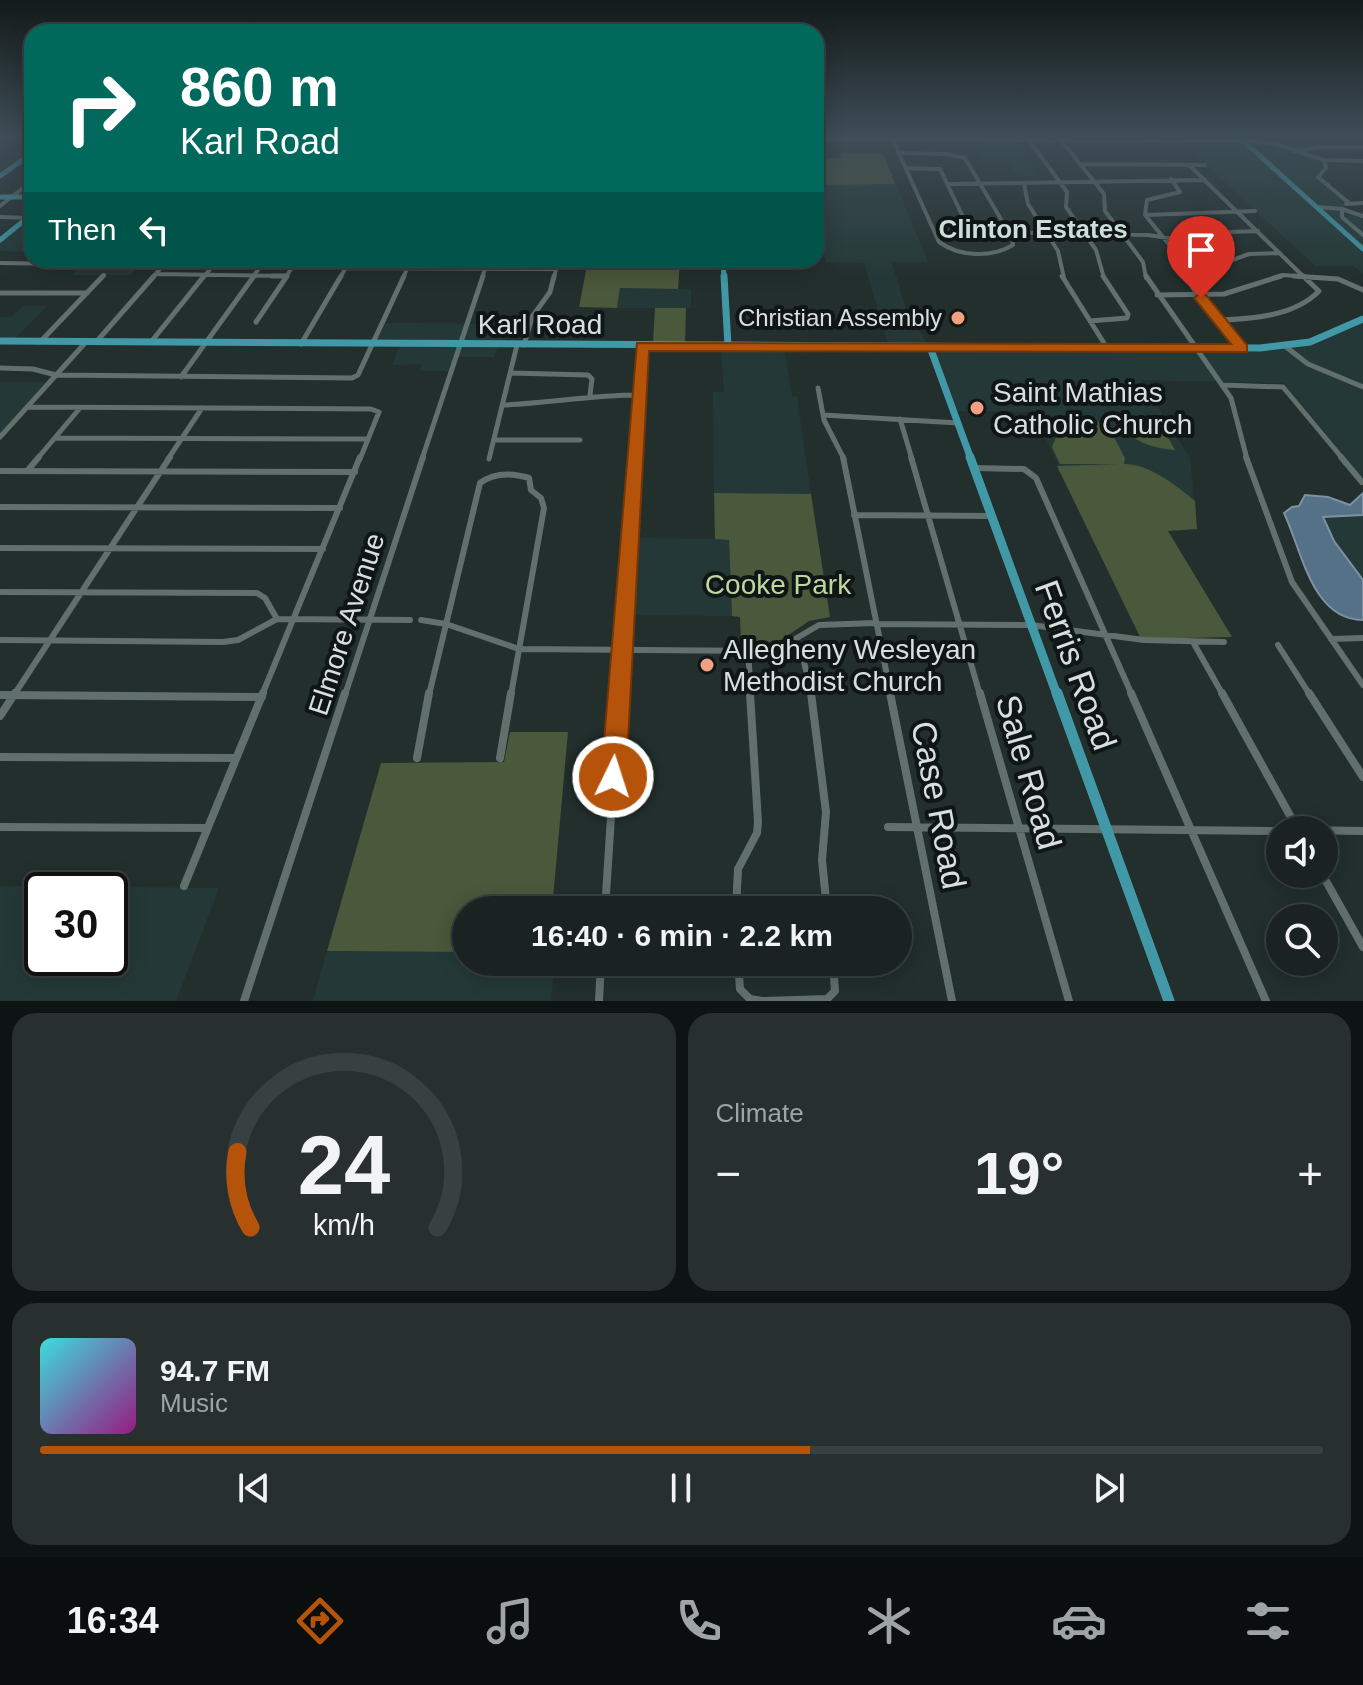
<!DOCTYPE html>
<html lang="en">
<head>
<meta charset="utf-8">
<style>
	:root { --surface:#1a2322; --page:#272f2f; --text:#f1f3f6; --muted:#9fa4a5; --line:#384040; --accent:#b45309 }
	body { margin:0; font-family:Helvetica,sans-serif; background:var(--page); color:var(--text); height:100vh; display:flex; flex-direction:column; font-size:30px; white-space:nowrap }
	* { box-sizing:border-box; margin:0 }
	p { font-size:26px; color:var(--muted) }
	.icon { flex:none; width:44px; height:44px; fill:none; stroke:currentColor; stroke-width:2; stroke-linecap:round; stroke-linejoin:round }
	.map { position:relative; height:1001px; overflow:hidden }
	.drawer { display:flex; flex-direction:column; gap:12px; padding:12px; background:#0e1313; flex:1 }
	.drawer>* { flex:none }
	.hud { position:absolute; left:24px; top:24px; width:800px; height:244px; border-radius:24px; box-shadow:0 4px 20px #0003,0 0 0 2px var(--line); background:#00695c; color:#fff; overflow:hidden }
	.fabs { position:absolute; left:1266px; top:816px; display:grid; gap:16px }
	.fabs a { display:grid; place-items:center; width:72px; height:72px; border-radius:50%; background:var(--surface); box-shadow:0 4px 20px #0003,0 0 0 2px var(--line); font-size:40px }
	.speed { position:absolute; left:24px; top:872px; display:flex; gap:16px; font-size:40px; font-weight:700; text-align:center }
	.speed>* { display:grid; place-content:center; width:104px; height:104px; border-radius:50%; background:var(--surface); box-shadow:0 4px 20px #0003,0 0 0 2px var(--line); line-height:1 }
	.speed .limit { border:4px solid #111; border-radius:12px; background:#fff; color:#111 }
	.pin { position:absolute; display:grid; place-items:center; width:68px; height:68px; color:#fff; margin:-82px -34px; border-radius:50% 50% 50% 0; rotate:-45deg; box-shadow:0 0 8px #0007 }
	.pin .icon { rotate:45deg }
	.me { position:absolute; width:88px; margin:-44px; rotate:4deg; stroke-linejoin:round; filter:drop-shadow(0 0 6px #0008) }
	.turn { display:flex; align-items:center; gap:28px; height:168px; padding:0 24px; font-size:36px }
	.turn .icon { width:104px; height:104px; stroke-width:2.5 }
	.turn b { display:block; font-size:56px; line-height:68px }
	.then { display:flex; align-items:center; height:76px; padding:0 24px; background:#0003; gap:16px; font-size:30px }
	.big { font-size:60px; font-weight:700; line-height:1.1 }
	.drawer .tile { flex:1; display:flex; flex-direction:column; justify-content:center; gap:12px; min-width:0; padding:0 28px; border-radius:24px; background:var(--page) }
	.drawer .dial { align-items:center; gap:0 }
	.dial svg { height:208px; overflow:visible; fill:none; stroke:var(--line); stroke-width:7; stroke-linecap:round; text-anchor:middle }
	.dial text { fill:var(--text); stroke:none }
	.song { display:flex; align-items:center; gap:24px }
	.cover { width:96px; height:96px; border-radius:12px; background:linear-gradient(135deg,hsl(180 70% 55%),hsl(310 70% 35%)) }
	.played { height:8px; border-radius:4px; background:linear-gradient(90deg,var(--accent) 60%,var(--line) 60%) }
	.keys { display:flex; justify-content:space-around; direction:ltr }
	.heat { display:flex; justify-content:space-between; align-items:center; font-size:44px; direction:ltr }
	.drawer .tiles { flex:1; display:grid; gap:12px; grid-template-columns:1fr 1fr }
	.tile:last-child { grid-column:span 2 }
	.trip { position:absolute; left:452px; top:896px; width:460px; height:80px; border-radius:40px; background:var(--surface); box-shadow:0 4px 20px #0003,0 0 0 2px var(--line); font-weight:700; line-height:80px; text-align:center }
	.menu { display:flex; height:128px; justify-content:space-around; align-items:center; background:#0a0e0e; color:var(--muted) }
	.menu .icon { width:56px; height:56px }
	.menu .active { color:var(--accent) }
	.menu b { font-size:36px; color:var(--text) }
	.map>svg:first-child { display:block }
	.built { fill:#243937; fill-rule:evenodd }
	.green { fill:#4a583b }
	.water { fill:#557188; stroke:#7c92a2; stroke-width:2 }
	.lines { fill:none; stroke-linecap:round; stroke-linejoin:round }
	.minor-far3 { stroke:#616f6d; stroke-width:4 }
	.minor-far2 { stroke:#616f6d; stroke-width:5 }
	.minor-far1 { stroke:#616f6d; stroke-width:6 }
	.minor { stroke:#616f6d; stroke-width:8 }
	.major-far3 { stroke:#4199a8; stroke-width:5 }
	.major-far2 { stroke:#4199a8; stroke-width:7 }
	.major-far1 { stroke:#4199a8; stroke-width:9 }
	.major { stroke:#4199a8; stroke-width:11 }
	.route { fill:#b45309; stroke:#753606; stroke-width:2 }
	.poi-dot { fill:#f2a081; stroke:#101615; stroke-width:3 }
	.labels { text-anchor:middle; stroke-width:8; stroke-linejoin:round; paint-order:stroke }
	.far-poi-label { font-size:24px; fill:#d8e0df; stroke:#101615; text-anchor:end }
	.far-neighbourhood-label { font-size:26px; font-weight:bold; fill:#ccddda; stroke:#101615 }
	.street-label { font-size:28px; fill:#d8e0df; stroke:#101615 }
	.poi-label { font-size:28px; fill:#d8e0df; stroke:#101615; text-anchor:start }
	.park-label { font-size:28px; fill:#bed7a0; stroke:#101615 }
	.near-street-label { font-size:34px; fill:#d8e0df; stroke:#101615 }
</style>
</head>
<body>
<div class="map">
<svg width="1363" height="1001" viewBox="0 0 1363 1001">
	<rect width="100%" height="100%" fill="#222f2d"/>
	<path class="built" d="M 1185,137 L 1279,137 L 1275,143 L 1325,159 L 1327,167 L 1319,178 L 1348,204 L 1342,209 L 1363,216 L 1363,274 L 1354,266 L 1315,266 L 1199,158 L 1182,141 L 1187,140 Z
		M 836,140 L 878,141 L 928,262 L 892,262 L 907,313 L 928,344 L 986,345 L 1004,352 L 1286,347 L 1363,320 L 1363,478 L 1284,383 L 1141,380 L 1190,458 L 1197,529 L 1090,532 L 1033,412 L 954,411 L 928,344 L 888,344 L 864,263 L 826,262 L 816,217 L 816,185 L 850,185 Z
		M 972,141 L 1015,141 L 1040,176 L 1017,176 L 1009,164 L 984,160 Z
		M 29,218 L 32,218 L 32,252 L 0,251 L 0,241 Z
		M 88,260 L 144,260 L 130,275 L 72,275 Z
		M 619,288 L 691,289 L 691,308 L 617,308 Z
		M 23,306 L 47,306 L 12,341 L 0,341 L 0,317 L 11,317 Z
		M 382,323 L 509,324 L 503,346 L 498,346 L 494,357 L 458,357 L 454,371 L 420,371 L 421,364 L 392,365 L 400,344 L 372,344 Z
		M 721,349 L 784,349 L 792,396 L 797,397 L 811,494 L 714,493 L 713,392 L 724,392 Z
		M 0,382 L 46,382 L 0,433 Z
		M 1323,515 L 1363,515 L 1363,580 L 1327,530 Z
		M 632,538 L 729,539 L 732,616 L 627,615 Z
		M 0,886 L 219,888 L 176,1001 L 0,1001 ZM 42,890 L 110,890 L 110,958 L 42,958 Z
		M 327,951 L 466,952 L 466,962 L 555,962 L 551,1001 L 313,1001 Z"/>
	<path class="green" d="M 840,153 L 883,153 L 895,184 L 816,185 L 816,166 L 826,166 L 825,158 L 841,158 Z
		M 588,260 L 680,260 L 678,289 L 620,288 L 617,308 L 579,307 Z
		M 655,308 L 686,308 L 685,343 L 653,343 Z
		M 1062,422 L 1106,422 L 1125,458 L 1124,464 C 1149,464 1176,485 1195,501 L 1197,529 L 1168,531 L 1232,637 L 1141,639 L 1057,466 L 1119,464 L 1060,464 L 1052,447 Z
		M 1124,422 L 1161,425 L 1175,450 C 1157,449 1127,442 1124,422 Z
		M 714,493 L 811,494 L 830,617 L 809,621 L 775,644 L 741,645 L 740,617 L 732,616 L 729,540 L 715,539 Z
		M 510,732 L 568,732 L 552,910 L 466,910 L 466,952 L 327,951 L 381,763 L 504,762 Z"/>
	<path class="water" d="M 1363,493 L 1363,515 L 1323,517 L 1334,541 L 1363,580 L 1363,620 C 1312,620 1302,551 1284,513 L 1292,507 L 1299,506 L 1305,495 L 1328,497 L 1350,505 Z"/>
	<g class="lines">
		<path class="minor-far3" d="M 816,139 L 1254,141 L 1275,144 L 1324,160 L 1363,161
			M 893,140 L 939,242 C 960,257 991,258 1013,245 L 1012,238 L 965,158 L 946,154 L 899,153
			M 1029,140 L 1067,192 L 1066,207 L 1096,250 L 1104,278
			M 1061,140 L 1104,194 L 1105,211 L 1143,262 L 1146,278
			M 1293,151 L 1320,147 L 1363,147
			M 1324,160 L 1326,168 L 1318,177 L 1349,203
			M 1080,164 L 1205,165
			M 1189,165 L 1305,278
			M 906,168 L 940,169 L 964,219 L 984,232 L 1148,235 L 1190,241 L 1231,232 L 1258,231
			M 1171,179 L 1180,192 L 1147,200 L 1145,215 L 1185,264 L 1190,278
			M 947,184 L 1205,180
			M 1024,184 L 1028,204 L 1058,251 L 1064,278
			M 1346,204 L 1363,203
			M 0,206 L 32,181
			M 1317,207 L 1342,209 L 1363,216
			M 1342,209 L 1342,217 L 1363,235
			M 1145,215 L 1255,211
			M 0,217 L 32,218
			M 0,263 L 64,264
			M 345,268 L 555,269
			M 1188,269 L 1210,268 L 1249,254 L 1280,253
			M 156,274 L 287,276
			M 101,278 L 104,275
			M 152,278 L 168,260
			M 203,278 L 217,260
			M 252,278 L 265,260
			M 285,278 L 297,260
			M 340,278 L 350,260
			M 403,278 L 411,260
			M 482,278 L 488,260
			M 554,278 L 558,260
			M 1274,278 L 1283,275 L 1321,278"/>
		<path class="minor-far2" d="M 272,276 L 287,276
			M 1062,276 L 1107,348
			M 1146,276 L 1231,398 L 1247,459
			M 1189,276 L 1193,288 L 1242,348
			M 1294,276 L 1338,279 L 1363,290
			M 0,293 L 87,293
			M 1157,295 L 1224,294 L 1281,276
			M 1219,320 C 1252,319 1295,316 1319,291 L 1303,276
			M 1090,321 L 1127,318 L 1128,314 L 1103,276
			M 256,322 L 287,276
			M 97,341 L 154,276
			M 40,342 L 103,276
			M 151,342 L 204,276
			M 301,344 L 341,276
			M 524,345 L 532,317 L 550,292 L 554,276
			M 1286,347 L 1308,364 L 1363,387
			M 0,368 L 33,369 L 56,375 L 352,378 L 358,375 L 404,276
			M 511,373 L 588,375 L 592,379 L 590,395
			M 181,377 L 254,276
			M 1223,385 L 1283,387 L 1343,459
			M 818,388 L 824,420 L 844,459
			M 503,405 C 549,403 592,395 638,395
			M 27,407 L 371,409 L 379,412 L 360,459
			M 823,415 L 958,423
			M 900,419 L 912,459
			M 0,437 L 86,342
			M 55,438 L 368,439
			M 494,440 L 580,440
			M 37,459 L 80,408
			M 168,459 L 202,408
			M 422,459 L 483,276
			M 489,459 L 517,345
			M 635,459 L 642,346"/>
		<path class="minor-far1" d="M 843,457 L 891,695
			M 911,457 L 980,695
			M 1246,457 L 1292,582 L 1363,685
			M 1341,457 L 1362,482
			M 975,468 L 1024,469 L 1036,478 L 1132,695
			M 28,470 L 39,457
			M 0,471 L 355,472
			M 0,507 L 340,508
			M 854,515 L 992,516
			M 0,548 L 323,549
			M 0,592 L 257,593 L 265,598 L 277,619 L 410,620
			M 421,620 L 446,624 L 519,649 L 763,651 L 778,649 L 819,625 L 875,623
			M 876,624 L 1031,625 L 1144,640 L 1224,642
			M 1331,639 L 1363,638
			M 0,640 L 223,642 L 238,640 L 277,619
			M 1193,642 L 1223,695
			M 791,643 L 803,658 L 812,695
			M 1278,645 L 1310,695
			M 748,651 L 751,695
			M 0,695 L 33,695
			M 14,695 L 170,457
			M 262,695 L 360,457
			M 345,695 L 423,457
			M 429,695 L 480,483 C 495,472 512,473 529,478 L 531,490 L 541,498 L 544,508 L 511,695
			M 619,695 L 635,457"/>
		<path class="minor" d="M 811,693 L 826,812 L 822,860 L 827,910
			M 890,693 L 952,1001
			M 980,693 L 1069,1001
			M 1131,693 L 1266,1001
			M 1222,693 L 1298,830
			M 1309,693 L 1363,777
			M 0,695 L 262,697
			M 0,716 L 15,693
			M 0,757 L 236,758
			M 417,758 L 429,693
			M 500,758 L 511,693
			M 0,827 L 207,828
			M 888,827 L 1280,831
			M 1300,830 L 1363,831
			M 1322,874 L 1363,947
			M 184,886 L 263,693
			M 605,910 L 619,693
			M 736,910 L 738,869 L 757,833 L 758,822 L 750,693
			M 738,962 L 740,989 L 750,999 L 762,1001
			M 244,1001 L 345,693
			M 599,1001 L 601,962
			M 763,1001 L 827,999 L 835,991 L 833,962"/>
		<path class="major-far3" d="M 1239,137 L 1363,249
			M 0,176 L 32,153
			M 0,197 L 32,197
			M 0,240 L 32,214
			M 723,260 L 724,278"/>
		<path class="major-far2" d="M 724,276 L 728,346
			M 0,341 L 1260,348 L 1310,342 L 1363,319
			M 930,347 L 971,459"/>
		<path class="major-far1" d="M 970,457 L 1057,695"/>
		<path class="major" d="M 1057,693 L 1169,1001"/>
	</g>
	<linearGradient id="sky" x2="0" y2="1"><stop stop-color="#131a19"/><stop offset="0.49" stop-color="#3e4d57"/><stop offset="1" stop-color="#3e4d57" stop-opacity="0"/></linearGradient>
	<rect width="1363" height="277" fill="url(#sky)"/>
	<path class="route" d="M 1201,293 L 1206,295 L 1247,345 L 1247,352 L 649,351 L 626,777 L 622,785 L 613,789 L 605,785 L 601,777 L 637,343 L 1231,344 L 1194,298 Z"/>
	<g class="poi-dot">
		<circle cx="958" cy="318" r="8"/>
		<circle cx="977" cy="408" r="8"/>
		<circle cx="707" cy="665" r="8"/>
	</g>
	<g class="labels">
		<g class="far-poi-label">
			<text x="942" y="326">Christian Assembly</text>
		</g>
		<g class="far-neighbourhood-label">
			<text x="1033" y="238">Clinton Estates</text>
		</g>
		<g class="street-label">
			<text x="540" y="334">Karl Road</text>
			<text transform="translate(346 624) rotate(-72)" y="10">Elmore Avenue</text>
		</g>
		<g class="poi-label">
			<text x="993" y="402">Saint Mathias<tspan x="993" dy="32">Catholic Church</tspan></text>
			<text x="723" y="659">Allegheny Wesleyan<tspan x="723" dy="32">Methodist Church</tspan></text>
		</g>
		<g class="park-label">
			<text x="778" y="594">Cooke Park</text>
		</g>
		<g class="near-street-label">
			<text transform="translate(1076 665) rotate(70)" y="12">Ferris Road</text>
			<text transform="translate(1029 772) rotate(74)" y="12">Sale Road</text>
			<text transform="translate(939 805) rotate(79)" y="12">Case Road</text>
		</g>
	</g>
</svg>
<div class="fabs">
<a><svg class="icon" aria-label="sound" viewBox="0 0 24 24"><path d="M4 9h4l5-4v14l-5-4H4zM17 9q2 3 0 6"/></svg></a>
<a><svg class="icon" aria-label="search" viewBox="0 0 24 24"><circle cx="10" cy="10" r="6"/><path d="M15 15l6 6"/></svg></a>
</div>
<div class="speed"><div class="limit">30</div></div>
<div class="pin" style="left:1201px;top:298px;background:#d93025"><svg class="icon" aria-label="arrive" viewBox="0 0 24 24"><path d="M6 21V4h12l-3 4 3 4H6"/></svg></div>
<svg class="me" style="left:613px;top:777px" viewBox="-20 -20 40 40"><circle r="17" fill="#b45309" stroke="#fff" stroke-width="3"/><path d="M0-11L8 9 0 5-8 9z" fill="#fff"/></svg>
<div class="trip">16:40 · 6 min · 2.2 km</div>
<div class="hud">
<div class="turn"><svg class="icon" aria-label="right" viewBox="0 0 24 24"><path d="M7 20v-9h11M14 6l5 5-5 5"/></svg><div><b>860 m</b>Karl Road</div></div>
<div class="then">Then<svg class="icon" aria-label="left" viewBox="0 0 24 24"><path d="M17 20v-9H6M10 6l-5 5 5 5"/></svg></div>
</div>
</div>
<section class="drawer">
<div class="tiles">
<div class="tile dial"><svg viewBox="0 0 100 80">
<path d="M14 69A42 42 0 1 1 86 69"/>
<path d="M14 69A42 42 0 0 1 9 40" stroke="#b45309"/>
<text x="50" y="56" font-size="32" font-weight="700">24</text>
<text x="50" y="72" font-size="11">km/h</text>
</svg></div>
<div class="tile"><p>Climate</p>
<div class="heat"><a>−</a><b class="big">19°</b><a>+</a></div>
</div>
<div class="tile">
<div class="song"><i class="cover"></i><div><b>94.7 FM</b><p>Music</p></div></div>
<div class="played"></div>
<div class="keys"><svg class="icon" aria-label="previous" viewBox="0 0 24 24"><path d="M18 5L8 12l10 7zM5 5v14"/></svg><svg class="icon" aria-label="pause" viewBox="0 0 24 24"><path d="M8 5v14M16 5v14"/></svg><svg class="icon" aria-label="next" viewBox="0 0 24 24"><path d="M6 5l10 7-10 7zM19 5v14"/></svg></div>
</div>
</div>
</section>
<nav class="menu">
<b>16:34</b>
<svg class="icon active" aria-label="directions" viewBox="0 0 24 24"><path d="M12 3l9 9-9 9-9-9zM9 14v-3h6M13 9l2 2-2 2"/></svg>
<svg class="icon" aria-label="music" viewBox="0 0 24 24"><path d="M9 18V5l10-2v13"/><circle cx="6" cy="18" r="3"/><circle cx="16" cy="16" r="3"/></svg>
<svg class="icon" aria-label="phone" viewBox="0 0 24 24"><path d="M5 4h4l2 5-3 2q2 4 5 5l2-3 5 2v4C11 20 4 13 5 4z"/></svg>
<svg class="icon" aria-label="climate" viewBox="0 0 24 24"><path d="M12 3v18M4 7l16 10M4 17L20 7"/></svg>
<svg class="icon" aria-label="car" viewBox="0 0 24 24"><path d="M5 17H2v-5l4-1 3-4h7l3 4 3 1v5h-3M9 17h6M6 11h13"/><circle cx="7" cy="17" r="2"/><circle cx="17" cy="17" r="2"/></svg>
<svg class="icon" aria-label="filters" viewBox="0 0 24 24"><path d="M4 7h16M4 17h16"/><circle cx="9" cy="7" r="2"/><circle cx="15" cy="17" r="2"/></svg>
</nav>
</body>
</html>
